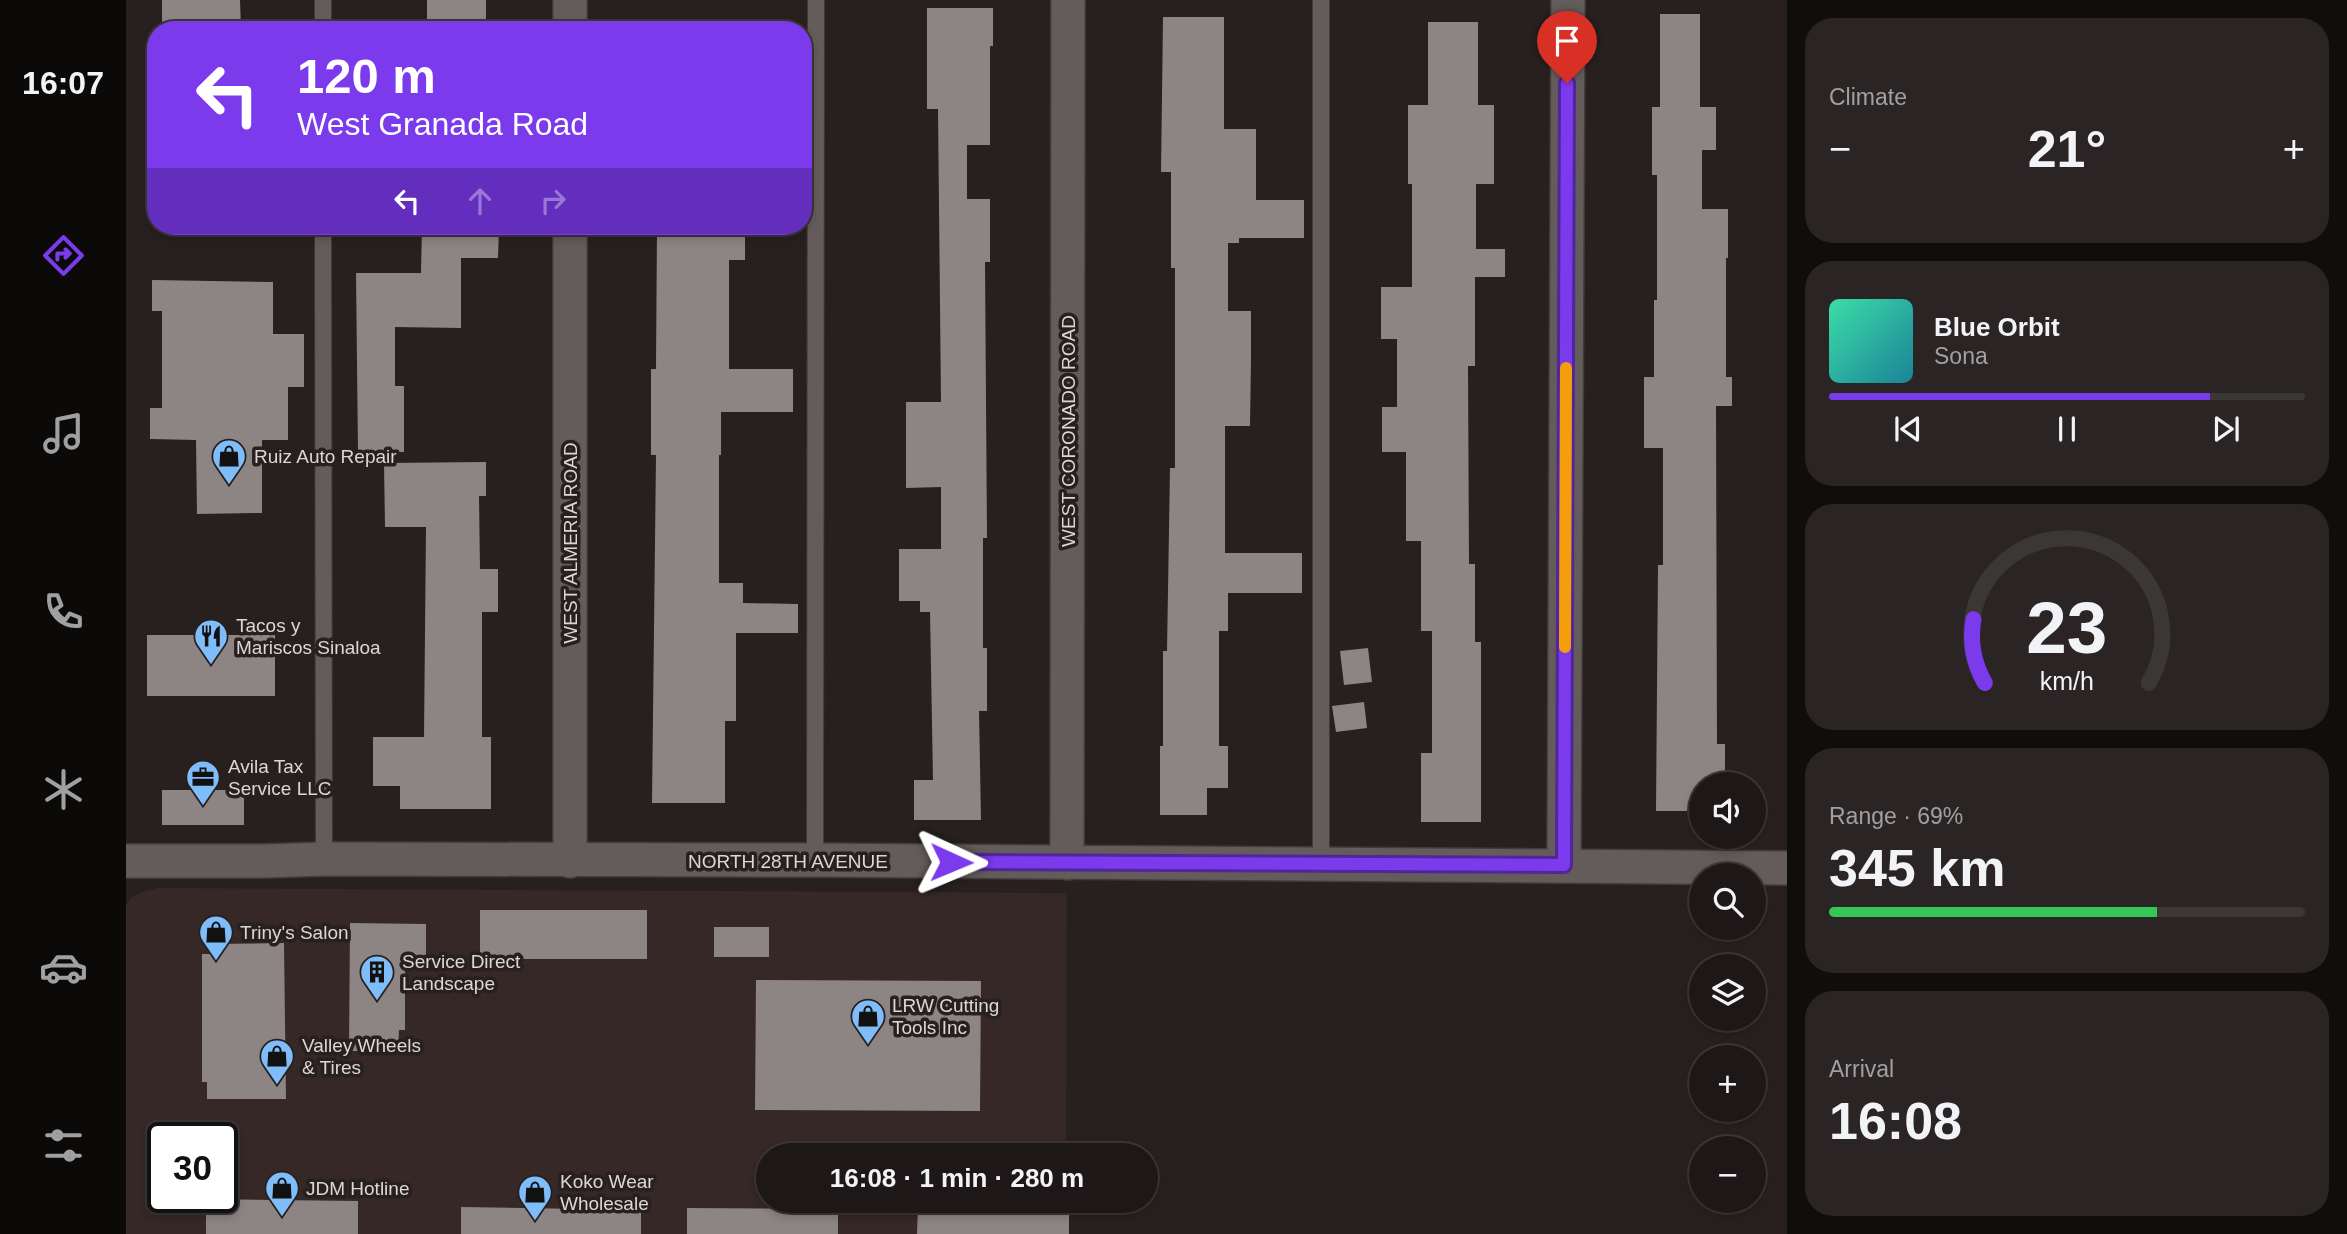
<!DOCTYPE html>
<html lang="en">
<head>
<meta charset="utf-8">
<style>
	:root { --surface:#1d1817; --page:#2a2524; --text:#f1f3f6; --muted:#a0a0a1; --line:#3b3736; --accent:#7c3aed }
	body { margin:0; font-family:Arial,sans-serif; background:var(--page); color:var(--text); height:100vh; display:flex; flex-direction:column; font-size:26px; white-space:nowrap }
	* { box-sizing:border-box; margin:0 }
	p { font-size:23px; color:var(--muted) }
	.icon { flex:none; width:38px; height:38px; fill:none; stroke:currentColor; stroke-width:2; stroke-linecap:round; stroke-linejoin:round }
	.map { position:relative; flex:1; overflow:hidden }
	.panel { display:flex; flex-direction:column; gap:18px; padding:18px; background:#100d0d; width:560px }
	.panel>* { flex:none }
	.hud { position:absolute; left:21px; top:21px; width:665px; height:214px; border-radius:28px; box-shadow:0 4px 10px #0003,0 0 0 2px var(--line); background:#7c3aed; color:#fff; overflow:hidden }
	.controls { position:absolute; left:1563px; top:772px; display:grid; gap:14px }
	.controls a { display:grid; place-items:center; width:77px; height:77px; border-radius:50%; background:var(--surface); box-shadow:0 4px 10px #0003,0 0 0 2px var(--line); font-size:35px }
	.speed { position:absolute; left:21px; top:1122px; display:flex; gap:14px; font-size:35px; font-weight:700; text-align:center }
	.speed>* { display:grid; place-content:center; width:91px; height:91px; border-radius:50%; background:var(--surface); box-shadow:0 4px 10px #0003,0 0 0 2px var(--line); line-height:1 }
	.speed .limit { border:4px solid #111; border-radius:10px; background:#fff; color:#111 }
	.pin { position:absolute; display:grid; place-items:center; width:60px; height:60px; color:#fff; margin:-72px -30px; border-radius:50% 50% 50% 0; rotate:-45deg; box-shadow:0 0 7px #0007 }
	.pin .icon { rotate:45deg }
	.me { position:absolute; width:77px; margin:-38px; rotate:91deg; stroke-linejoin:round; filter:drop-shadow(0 0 5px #0008) }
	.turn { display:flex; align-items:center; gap:24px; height:147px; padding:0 35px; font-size:32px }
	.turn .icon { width:91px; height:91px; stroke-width:2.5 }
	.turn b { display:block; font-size:49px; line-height:60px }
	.lanes { display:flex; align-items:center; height:66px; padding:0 35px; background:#0003; justify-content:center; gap:35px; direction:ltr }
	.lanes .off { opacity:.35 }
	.big { font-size:52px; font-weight:800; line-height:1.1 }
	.panel .card { flex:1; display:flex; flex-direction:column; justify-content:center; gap:10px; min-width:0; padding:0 24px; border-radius:28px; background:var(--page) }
	.panel .dial { align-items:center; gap:0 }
	.dial svg { height:182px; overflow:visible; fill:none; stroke:var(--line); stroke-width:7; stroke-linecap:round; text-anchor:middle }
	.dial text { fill:var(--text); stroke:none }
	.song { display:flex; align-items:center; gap:21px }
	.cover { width:84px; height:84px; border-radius:10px; background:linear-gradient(135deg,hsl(160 70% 55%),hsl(190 70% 35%)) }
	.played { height:7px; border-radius:4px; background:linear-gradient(90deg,var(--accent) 80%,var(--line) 80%) }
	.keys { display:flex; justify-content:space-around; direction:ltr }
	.heat { display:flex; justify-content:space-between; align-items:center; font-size:38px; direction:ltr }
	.charge { height:10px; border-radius:5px; background:linear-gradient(90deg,#34c759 69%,var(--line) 0) }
	.trip { position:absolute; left:630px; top:1143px; width:402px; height:70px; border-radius:35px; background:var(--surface); box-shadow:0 4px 10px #0003,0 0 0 2px var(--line); font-weight:800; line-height:70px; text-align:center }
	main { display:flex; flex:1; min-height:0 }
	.tab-bar { display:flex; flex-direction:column; width:126px; justify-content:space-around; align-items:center; background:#0c0a09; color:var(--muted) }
	.tab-bar .icon { width:49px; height:49px }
	.tab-bar .selected { color:var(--accent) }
	.tab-bar b { font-size:32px; color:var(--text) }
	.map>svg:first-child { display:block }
	.built { fill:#352826; fill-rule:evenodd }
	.building { fill:#8d8583 }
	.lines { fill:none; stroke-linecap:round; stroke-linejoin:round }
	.service-casing { stroke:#413b3a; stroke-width:18 }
	.minor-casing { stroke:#413b3a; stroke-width:36 }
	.service { stroke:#645c5b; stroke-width:16 }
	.minor { stroke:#645c5b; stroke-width:33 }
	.route-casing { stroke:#51269a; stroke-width:18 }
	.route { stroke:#7c3aed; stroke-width:12 }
	.slow { stroke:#f59e0b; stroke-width:12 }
	.labels { text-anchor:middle; stroke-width:7; stroke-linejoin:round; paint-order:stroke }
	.street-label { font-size:19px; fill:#dcd7d6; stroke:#27201f }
	.poi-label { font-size:19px; fill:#dcd7d6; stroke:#27201f; text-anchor:start }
</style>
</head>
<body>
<main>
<nav class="tab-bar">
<b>16:07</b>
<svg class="icon selected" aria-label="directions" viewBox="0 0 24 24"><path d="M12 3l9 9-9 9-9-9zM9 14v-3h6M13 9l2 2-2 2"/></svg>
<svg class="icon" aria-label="music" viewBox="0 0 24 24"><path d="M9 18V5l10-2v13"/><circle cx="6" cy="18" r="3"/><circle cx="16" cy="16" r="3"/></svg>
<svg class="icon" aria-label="phone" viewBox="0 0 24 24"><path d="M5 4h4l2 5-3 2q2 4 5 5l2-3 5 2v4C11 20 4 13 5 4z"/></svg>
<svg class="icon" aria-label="climate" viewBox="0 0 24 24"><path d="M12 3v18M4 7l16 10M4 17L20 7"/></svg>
<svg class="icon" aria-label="car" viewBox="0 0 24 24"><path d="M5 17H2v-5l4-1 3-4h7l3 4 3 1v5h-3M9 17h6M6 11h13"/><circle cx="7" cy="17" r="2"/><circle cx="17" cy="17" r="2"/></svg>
<svg class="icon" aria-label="filters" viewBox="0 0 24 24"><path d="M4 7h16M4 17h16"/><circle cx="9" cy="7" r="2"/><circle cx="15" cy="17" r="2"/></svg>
</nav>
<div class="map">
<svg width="1661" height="1234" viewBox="0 0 1661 1234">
	<rect width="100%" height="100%" fill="#27201f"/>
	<path class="built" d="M 32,888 L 941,893 L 940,1155 L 642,1155 L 642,1200 L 940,1201 L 940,1234 L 0,1234 L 0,904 L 7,896 L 18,891 ZM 37,1138 L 96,1138 L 96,1197 L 37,1197 Z"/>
	<path class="building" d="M 36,0 L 114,0 L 115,29 L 36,30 Z
		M 301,0 L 360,0 L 360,30 L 301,30 Z
		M 801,8 L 867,8 L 867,46 L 864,46 L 864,145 L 841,145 L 841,199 L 864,199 L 864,262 L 859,262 L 861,538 L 857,538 L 857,648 L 861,648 L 861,711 L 853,711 L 855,820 L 788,820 L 788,780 L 807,780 L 804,612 L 794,612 L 794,601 L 773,601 L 773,549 L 815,549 L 815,487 L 780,488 L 780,402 L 815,402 L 812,109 L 801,109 Z
		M 1534,14 L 1574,14 L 1574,107 L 1590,107 L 1590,150 L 1576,150 L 1576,209 L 1602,209 L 1602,258 L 1600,258 L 1600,377 L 1606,377 L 1606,406 L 1590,406 L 1591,744 L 1599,744 L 1599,784 L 1575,784 L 1575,811 L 1530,811 L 1532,565 L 1537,565 L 1537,448 L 1518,448 L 1518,377 L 1528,377 L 1528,300 L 1531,300 L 1531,175 L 1526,175 L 1526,107 L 1534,107 Z
		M 1037,17 L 1098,17 L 1098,129 L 1130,129 L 1130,200 L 1178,200 L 1178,238 L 1113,238 L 1113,243 L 1102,243 L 1102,311 L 1125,311 L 1125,358 L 1124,426 L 1099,426 L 1099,553 L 1176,553 L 1176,593 L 1102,593 L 1102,631 L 1093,631 L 1093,746 L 1102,746 L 1102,788 L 1081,788 L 1081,815 L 1034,815 L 1034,746 L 1037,746 L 1037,651 L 1041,651 L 1044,468 L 1049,468 L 1049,268 L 1045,268 L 1045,172 L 1035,172 Z
		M 1302,22 L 1352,22 L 1352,105 L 1368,105 L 1368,184 L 1350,184 L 1350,249 L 1379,249 L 1379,277 L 1349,277 L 1349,366 L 1342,366 L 1343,564 L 1349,564 L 1349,642 L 1355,642 L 1355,822 L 1295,822 L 1295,753 L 1306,753 L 1306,631 L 1295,631 L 1295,541 L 1280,541 L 1280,452 L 1256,452 L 1256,407 L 1271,407 L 1271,339 L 1255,339 L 1255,287 L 1286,287 L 1286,184 L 1282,184 L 1282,105 L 1302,105 Z
		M 296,226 L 373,226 L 372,258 L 335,258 L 335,328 L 269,327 L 269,386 L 278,386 L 278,452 L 232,452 L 230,273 L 295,273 Z
		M 531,226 L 619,226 L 619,260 L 603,260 L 603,369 L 667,369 L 667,412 L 595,412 L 595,455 L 593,455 L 593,583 L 617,583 L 617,603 L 672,604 L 672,633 L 610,633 L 610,721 L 599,721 L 599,803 L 526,803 L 530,455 L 525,455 L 525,369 L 530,369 Z
		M 26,280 L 147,282 L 147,334 L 178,334 L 178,387 L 162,387 L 162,440 L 136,440 L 136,513 L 71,514 L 70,440 L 24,439 L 24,408 L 36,408 L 36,311 L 26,311 Z
		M 360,462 L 360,496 L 353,496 L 354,569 L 372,569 L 372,612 L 356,612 L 356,737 L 365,737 L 365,809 L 274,809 L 274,786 L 247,786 L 247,737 L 298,737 L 300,527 L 259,527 L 258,463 Z
		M 21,635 L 149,635 L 149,696 L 21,696 Z
		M 1242,648 L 1246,682 L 1218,685 L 1214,651 Z
		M 1238,702 L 1241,728 L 1210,732 L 1206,706 Z
		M 36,790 L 118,790 L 118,825 L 36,825 Z
		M 354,910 L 521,910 L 521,959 L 354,959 Z
		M 224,923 L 300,924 L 300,966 L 279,966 L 279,1030 L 273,1030 L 272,1051 L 223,1051 Z
		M 588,927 L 643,927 L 643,957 L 588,957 Z
		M 158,943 L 160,1099 L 81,1099 L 81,1082 L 76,1082 L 76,954 L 84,954 L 84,944 Z
		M 630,980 L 855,981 L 854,1111 L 629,1110 Z
		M 80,1199 L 232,1201 L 232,1234 L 80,1234 Z
		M 792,1206 L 943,1208 L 943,1234 L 791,1234 Z
		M 335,1207 L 515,1210 L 515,1234 L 335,1234 Z
		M 561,1208 L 712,1209 L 712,1234 L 561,1234 Z"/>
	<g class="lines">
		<g class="service-casing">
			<path id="service" d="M 197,0 L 197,30
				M 197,226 L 198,859
				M 689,860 L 690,0
				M 1195,863 L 1195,0"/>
		</g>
		<g class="minor-casing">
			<path id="minor" d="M 444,0 L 444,30
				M 444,226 L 444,861
				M 0,861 L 139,861 L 198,859 L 689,860 L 1661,868
				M 941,863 L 942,0
				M 1438,865 L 1442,0"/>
		</g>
		<use href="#service" class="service"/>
		<use href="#minor" class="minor"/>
	</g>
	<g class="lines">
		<g class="route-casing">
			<path id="route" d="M 825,862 L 1438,865 L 1441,83"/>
		</g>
		<use href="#route" class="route"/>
		<path class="slow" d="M 1439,647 L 1440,368"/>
	</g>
	<defs>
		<g id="shop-pin" transform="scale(1.75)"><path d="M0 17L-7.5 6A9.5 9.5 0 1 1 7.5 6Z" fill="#7fbdfa" stroke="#27201f"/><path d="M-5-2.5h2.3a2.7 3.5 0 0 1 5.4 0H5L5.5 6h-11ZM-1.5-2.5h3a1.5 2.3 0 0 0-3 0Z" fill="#111"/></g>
		<g id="restaurant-pin" transform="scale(1.75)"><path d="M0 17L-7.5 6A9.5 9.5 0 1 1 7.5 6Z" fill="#7fbdfa" stroke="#27201f"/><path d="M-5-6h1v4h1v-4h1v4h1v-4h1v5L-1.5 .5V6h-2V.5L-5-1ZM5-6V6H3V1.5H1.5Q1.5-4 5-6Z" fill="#111"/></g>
		<g id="office-pin" transform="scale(1.75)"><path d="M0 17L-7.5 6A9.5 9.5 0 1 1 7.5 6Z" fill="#7fbdfa" stroke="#27201f"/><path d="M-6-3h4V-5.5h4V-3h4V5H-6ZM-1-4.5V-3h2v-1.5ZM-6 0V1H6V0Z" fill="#111"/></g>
		<g id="building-pin" transform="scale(1.75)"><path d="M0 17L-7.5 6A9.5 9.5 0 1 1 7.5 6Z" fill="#7fbdfa" stroke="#27201f"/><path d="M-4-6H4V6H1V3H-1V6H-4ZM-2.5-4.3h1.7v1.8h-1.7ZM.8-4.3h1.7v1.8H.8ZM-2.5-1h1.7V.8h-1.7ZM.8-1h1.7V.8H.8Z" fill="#111"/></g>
	</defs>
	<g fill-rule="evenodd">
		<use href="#shop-pin" x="103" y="456"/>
		<use href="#restaurant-pin" x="85" y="636"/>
		<use href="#office-pin" x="77" y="777"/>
		<use href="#shop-pin" x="90" y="932"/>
		<use href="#building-pin" x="251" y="972"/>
		<use href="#shop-pin" x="742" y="1016"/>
		<use href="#shop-pin" x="151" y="1056"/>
		<use href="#shop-pin" x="156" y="1188"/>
		<use href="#shop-pin" x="409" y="1192"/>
	</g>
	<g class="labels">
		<g class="street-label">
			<text transform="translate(942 431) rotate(-90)" y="7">WEST CORONADO ROAD</text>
			<text transform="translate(444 543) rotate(-90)" y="7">WEST ALMERIA ROAD</text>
			<text x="662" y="868">NORTH 28TH AVENUE</text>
		</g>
		<g class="poi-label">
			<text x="128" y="463">Ruiz Auto Repair</text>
			<text x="110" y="632">Tacos y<tspan x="110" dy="22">Mariscos Sinaloa</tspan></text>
			<text x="102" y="773">Avila Tax<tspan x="102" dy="22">Service LLC</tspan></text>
			<text x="114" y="939">Triny's Salon</text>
			<text x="276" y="968">Service Direct<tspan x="276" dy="22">Landscape</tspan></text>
			<text x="766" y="1012">LRW Cutting<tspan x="766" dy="22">Tools Inc</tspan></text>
			<text x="176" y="1052">Valley Wheels<tspan x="176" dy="22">&amp; Tires</tspan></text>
			<text x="434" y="1188">Koko Wear<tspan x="434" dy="22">Wholesale</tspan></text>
			<text x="180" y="1195">JDM Hotline</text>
		</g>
	</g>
</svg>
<div class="controls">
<a><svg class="icon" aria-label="sound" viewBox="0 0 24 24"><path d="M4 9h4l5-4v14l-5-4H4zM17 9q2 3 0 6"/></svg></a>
<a><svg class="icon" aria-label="search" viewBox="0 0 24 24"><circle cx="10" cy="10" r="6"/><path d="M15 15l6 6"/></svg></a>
<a><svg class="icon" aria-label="layers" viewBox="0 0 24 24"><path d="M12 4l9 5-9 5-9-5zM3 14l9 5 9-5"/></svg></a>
<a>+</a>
<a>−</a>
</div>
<div class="speed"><div class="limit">30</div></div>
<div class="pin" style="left:1441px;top:83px;background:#d93025"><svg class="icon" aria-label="arrive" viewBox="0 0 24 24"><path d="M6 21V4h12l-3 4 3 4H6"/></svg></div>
<svg class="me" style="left:825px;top:862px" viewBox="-20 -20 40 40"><path d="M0-17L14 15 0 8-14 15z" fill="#7c3aed" stroke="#fff" stroke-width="4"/></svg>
<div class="trip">16:08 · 1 min · 280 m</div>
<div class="hud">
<div class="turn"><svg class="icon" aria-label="left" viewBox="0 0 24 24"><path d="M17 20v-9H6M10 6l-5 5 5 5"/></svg><div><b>120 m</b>West Granada Road</div></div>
<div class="lanes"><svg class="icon" aria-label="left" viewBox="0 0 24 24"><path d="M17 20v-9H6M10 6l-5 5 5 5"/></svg><svg class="icon off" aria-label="ahead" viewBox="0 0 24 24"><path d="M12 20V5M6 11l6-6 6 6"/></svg><svg class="icon off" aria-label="right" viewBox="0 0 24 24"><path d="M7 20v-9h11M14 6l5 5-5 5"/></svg></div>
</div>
</div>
<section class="panel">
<div class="card"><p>Climate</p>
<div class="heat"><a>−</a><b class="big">21°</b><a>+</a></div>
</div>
<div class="card">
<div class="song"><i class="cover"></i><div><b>Blue Orbit</b><p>Sona</p></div></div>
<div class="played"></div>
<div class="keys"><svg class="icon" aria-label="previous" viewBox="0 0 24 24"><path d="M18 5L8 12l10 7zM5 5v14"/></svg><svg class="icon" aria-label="pause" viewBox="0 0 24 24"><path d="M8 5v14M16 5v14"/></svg><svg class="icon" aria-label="next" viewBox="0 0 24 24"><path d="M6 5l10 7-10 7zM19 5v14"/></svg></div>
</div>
<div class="card dial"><svg viewBox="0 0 100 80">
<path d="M14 69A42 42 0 1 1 86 69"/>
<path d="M14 69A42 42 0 0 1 9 41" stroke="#7c3aed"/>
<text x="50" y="56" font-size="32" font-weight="700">23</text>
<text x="50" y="72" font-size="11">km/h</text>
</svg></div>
<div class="card"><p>Range · 69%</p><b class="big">345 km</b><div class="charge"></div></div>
<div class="card"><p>Arrival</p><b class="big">16:08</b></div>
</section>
</main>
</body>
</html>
